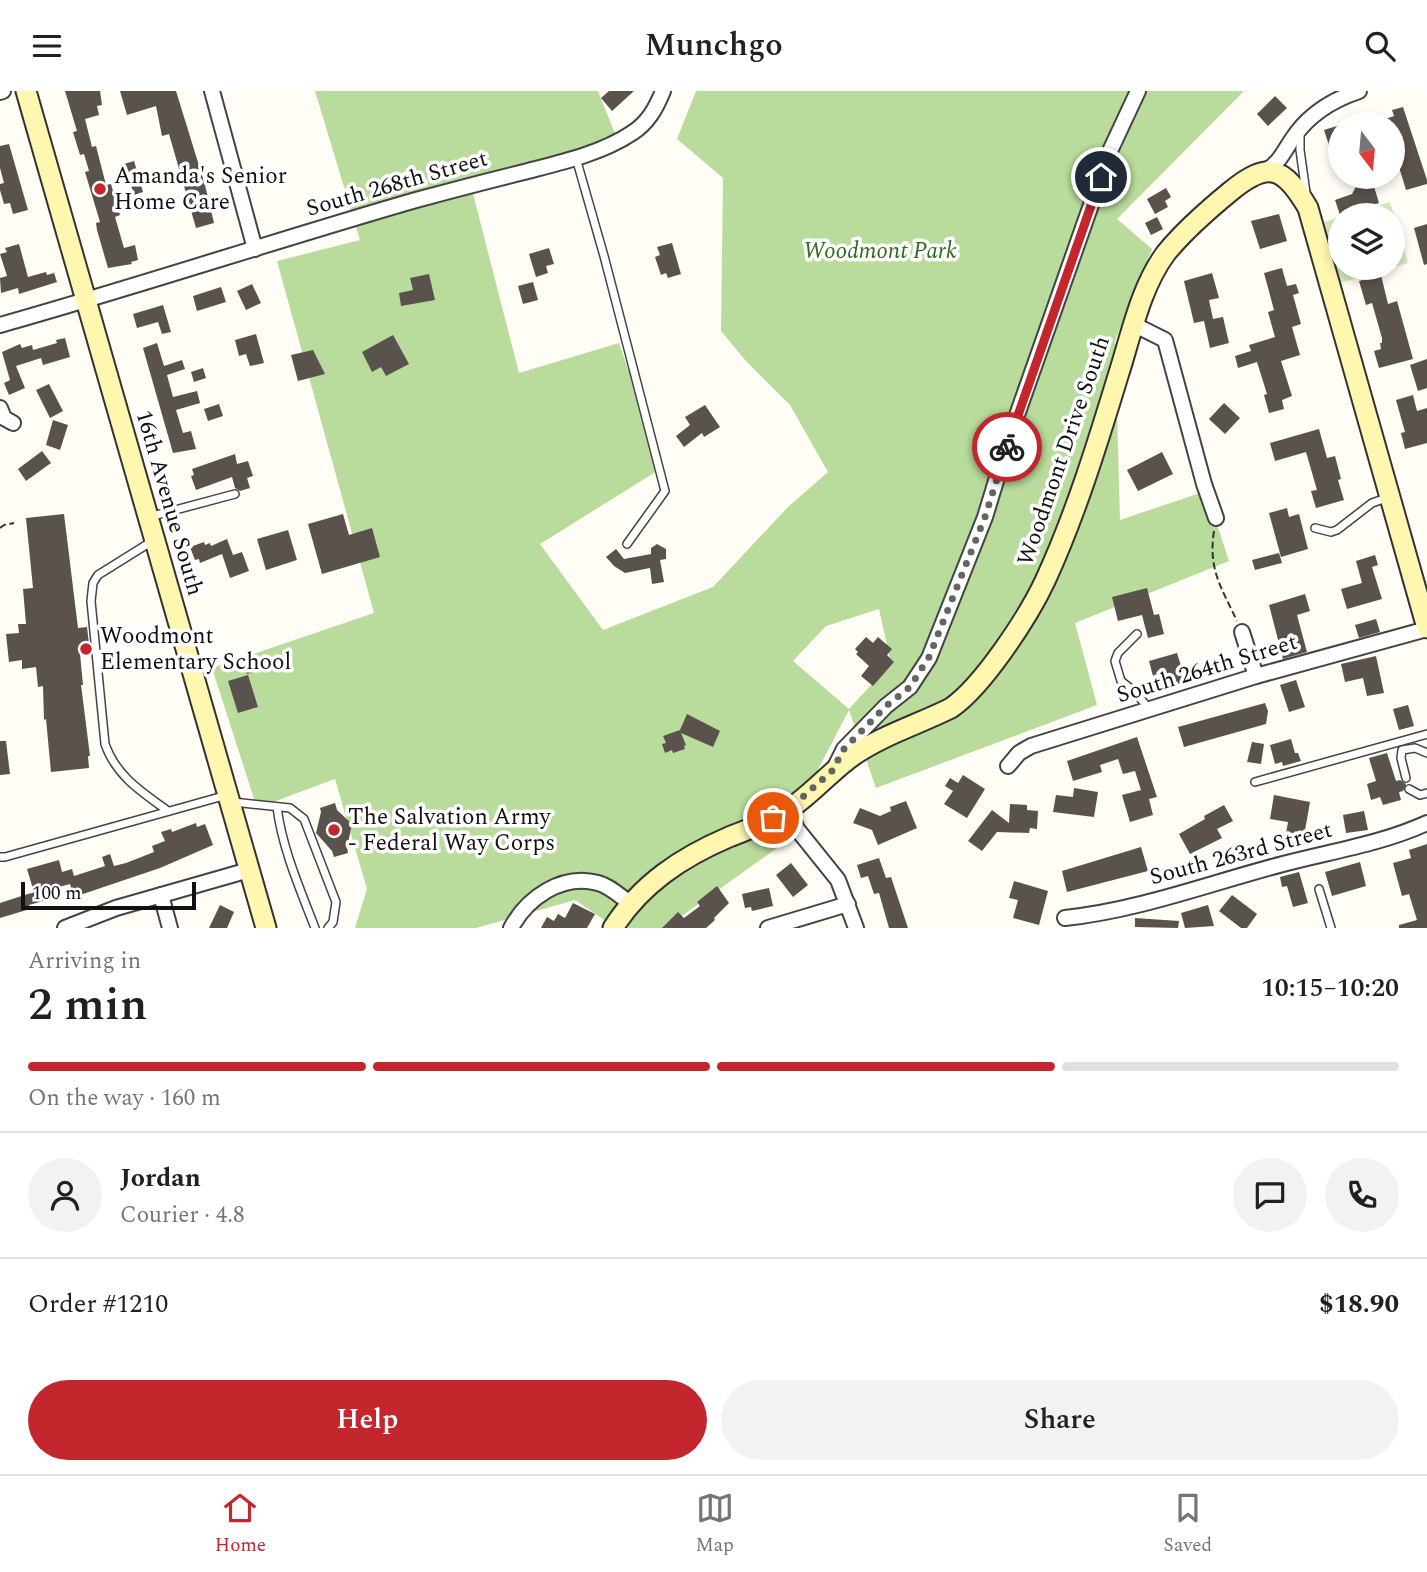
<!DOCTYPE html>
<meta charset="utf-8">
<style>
body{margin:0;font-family:Spectral,serif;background:#f2f2f2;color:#202124;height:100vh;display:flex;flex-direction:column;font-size:26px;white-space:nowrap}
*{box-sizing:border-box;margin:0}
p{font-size:23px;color:#757577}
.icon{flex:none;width:38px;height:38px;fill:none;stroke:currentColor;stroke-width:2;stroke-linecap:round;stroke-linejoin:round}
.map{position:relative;height:837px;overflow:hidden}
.panel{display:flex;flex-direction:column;background:#fff;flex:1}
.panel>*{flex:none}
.needle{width:46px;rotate:164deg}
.controls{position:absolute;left:1328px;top:21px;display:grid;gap:14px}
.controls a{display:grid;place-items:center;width:77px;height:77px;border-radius:50%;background:#fff;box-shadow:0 4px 10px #0003;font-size:35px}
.scale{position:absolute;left:21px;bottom:18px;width:175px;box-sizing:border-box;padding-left:7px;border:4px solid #111;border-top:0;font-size:19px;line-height:24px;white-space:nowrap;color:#111;-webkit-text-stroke:5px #fff;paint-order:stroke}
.pin{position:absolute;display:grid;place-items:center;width:60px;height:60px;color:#fff;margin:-30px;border:4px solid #fff;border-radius:50%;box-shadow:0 2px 7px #0007}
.courier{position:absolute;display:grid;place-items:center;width:70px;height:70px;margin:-35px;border:5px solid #c4262e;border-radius:50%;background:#fff;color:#222;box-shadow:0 2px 9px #0007}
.headline em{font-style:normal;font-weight:600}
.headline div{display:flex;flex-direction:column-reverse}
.headline{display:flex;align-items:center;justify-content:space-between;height:119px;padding:0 28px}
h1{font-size:46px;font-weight:600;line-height:52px}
.bar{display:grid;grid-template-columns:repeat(4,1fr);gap:10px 7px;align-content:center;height:84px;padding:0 28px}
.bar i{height:9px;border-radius:5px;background:#e0e0e0}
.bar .active{background:#c4262e}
.bar p{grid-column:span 4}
.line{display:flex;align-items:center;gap:18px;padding:0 28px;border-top:2px solid #e0e0e0}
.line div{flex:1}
.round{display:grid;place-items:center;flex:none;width:74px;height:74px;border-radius:37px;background:#f2f2f2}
.button{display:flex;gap:14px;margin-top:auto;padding:14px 28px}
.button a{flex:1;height:80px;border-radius:42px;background:#c4262e;color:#fff;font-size:28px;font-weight:600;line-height:80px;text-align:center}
.button a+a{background:#f2f2f2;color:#202124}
header{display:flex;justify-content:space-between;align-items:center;height:91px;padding:0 28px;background:#fff;font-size:32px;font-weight:600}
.dock{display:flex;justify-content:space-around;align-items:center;height:98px;border-top:2px solid #e0e0e0;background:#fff;font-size:19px;color:#757577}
.dock a{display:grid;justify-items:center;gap:4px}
.dock .active{color:#c4262e}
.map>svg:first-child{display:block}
.green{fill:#d5ebbd}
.forest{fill:#b9dc9c;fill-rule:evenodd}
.building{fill:#5a524d}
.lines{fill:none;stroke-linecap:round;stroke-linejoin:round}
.service-casing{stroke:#444;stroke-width:10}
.minor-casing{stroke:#444;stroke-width:18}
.secondary-casing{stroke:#333;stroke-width:23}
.path{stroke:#333;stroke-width:2;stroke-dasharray:7 3.5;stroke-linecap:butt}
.service{stroke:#fff;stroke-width:7}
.minor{stroke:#fff;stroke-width:14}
.secondary{stroke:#fff6b0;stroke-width:19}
.done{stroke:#646461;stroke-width:7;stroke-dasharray:0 12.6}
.route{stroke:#c4262e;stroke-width:9}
.poi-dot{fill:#c4262e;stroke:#fff;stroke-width:2.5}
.labels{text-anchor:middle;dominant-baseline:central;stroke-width:7;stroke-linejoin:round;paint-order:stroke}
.poi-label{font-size:23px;fill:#111;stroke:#fff;text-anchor:start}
.street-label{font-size:23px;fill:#111;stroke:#fff}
.park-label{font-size:23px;font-style:italic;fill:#2f6b1f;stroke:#fff}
</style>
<header><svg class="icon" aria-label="menu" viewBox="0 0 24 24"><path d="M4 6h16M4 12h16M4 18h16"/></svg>Munchgo<svg class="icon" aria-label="search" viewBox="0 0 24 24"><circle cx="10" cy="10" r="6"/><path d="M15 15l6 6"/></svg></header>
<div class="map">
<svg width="1427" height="837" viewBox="0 0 1427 837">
<rect width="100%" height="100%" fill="#fffdf5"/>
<g class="green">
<polygon points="1390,111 1408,172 1393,176 1393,124 1347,124"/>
<polygon points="1340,126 1340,177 1391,177 1340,192 1322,132"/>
</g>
<path class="forest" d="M315,0H598L618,50L471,95L519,282L619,252L662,377L540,453L603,539L713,496L788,416L828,381L790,314L746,270L721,240L723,87L677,48L696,0H1244L1117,128L1152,158L1115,250L1120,429L1206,400L1229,470L1075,532L1097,614L876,697L849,619L777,757L665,837H616L575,809L476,837H355L367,798L335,688L257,717L212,577L374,522L277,170L360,149ZM879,518L891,572L849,618L793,570L826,535Z"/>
<g class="building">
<polygon points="65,0 100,0 102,14 97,15 99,24 85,28 92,56 96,55 106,94 111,93 120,124 115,126 124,157 135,154 138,169 131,171 132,173 108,177 97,139 96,132 100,131 85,81 89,80 84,63 80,64 73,41 77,40"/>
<polygon points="120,0 176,0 205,94 214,132 196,137 169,43 162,45 156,15 127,24"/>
<polygon points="609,0 634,0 612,20 601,7"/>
<polygon points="1275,5 1287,17 1268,35 1257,23"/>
<polygon points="1403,16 1427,89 1427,93 1406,99 1399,76 1393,78 1393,33 1374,32 1394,25 1392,19"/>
<polygon points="1340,34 1340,82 1338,82 1324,39"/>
<polygon points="9,53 28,119 13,123 10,112 4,113 0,99 0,93 4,92 0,77 0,55"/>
<polygon points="134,70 143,101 134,104 124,73"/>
<polygon points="1361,86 1371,86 1379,112 1340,124 1335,109 1352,103"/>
<polygon points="1166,97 1171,106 1165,110 1168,116 1155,123 1147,108"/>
<polygon points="1279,123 1287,150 1260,158 1251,130"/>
<polygon points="1157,126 1163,138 1151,144 1145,132"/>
<polygon points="1427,133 1427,173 1424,174 1414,137"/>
<polygon points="672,152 681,183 668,187 666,182 661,184 655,166 660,164 657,156"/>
<polygon points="19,153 28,186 46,181 47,184 54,182 57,191 19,203 18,197 1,202 0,187 7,185 0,163 7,161 5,157"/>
<polygon points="549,157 554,173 546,175 548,182 536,186 529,163"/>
<polygon points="1282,177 1287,195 1296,193 1299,202 1293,204 1301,233 1292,236 1300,264 1281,270 1292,305 1282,309 1284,318 1269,322 1264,304 1267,303 1257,271 1238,277 1235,265 1251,260 1249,254 1275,246 1268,221 1274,219 1264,182"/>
<polygon points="1212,182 1219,207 1209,209 1213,228 1223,226 1229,252 1210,257 1204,230 1194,232 1184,190"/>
<polygon points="429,183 435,209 401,215 399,202 413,199 410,187"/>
<polygon points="1381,184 1388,213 1397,210 1413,268 1379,277 1374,260 1381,258 1380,252 1382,252 1382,247 1372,212 1366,214 1359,190"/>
<polygon points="533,191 538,209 523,213 518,195"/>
<polygon points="252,193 261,212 246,219 237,200"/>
<polygon points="221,196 226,211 197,220 193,205"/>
<polygon points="163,214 171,241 162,243 158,231 137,237 133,223"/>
<polygon points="256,243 264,272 250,275 246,263 239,265 235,249"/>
<polygon points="393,244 409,273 386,285 381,276 372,281 362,261"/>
<polygon points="65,247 70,266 43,274 41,267 16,275 25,297 9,304 4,292 10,289 2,261 20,253 22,257 32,254 33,259 57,252 56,249"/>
<polygon points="157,252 164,275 182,269 185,278 167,284 173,306 197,300 200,312 176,319 183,342 191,340 196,358 173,362 143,257"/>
<polygon points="313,259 325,283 298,290 291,264"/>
<polygon points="1427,268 1427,297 1418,300 1410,274"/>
<polygon points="203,277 206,287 194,291 191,281"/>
<polygon points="49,293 63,320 50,327 36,299"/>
<polygon points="1413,304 1417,320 1427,317 1427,352 1405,358 1401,342 1405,341 1396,309"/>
<polygon points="1224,312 1240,327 1225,343 1209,328"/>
<polygon points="219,313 223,325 208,330 204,318"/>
<polygon points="705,314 720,336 704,346 702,342 684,356 676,345 690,334 685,326"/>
<polygon points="53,329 68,334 60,359 46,354"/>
<polygon points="1319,338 1327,367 1335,365 1341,388 1338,389 1344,409 1316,417 1311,400 1317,399 1306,361 1275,370 1270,352"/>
<polygon points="42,360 51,372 26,390 18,378"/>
<polygon points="1162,361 1173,383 1138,400 1127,379"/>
<polygon points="235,363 237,373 248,370 253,385 247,387 250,397 240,400 235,397 232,386 196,399 191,385 194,384 192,378"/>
<polygon points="1287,417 1289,426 1299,423 1308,458 1281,466 1269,422"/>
<polygon points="64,423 78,537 87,536 90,562 80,563 83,594 81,594 90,665 88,665 89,677 51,681 46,628 44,629 43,595 38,596 36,576 22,578 22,569 9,571 6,543 19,542 18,533 26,533 23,498 33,497 26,427"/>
<polygon points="343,423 349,444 372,437 380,466 322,483 308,433"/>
<polygon points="288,439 297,469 266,479 257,448"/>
<polygon points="227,448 233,464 242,461 249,480 230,487 222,463 200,472 199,468 195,469 190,456 204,451 205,454 210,452 211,455"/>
<polygon points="657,453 666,458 666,468 660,469 664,491 652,493 650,477 625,482 614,475 606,466 616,458 624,468 651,463 651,457"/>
<polygon points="1279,462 1282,472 1255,479 1252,469"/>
<polygon points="1375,464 1378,474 1372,476 1382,508 1347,518 1341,498 1362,492 1356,470"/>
<polygon points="1147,497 1154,524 1159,523 1164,543 1148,547 1142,524 1118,530 1112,506"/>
<polygon points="1305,503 1310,520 1297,524 1307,561 1283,568 1269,514"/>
<polygon points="1376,528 1380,541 1359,547 1355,534"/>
<polygon points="866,546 873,552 878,546 892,558 887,564 894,571 873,595 861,585 869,575 856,563 858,561 855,558"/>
<polygon points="1177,562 1186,591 1157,600 1149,570"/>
<polygon points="258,565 262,579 247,583 243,570"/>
<polygon points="1376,565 1384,602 1367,605 1363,587 1345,591 1341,573"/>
<polygon points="248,584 258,616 238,622 228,590"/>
<polygon points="1296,589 1305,616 1289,621 1280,594"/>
<polygon points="1265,612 1268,620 1266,633 1184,656 1178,636"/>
<polygon points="1408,614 1414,635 1399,639 1393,618"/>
<polygon points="687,623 720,640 713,656 681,642 686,654 684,655 685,658 673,662 672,659 665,662 662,653 666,652 663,645 680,639"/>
<polygon points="1137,646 1157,706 1149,708 1153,724 1130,731 1122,704 1141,699 1135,680 1123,683 1118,668 1100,674 1102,681 1073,690 1067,670"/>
<polygon points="1291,648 1295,662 1298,662 1301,670 1283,675 1282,671 1275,673 1270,654"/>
<polygon points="0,650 6,650 10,683 0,684"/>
<polygon points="1252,651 1264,653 1261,673 1247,671"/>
<polygon points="1387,662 1396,690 1400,689 1406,693 1403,700 1399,701 1401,709 1383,714 1380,706 1371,709 1367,693 1376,690 1369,667"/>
<polygon points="963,684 985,698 967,727 944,713 953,700 945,695 950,687 958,692"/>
<polygon points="1074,697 1098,701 1094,726 1053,721 1056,704 1073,706"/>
<polygon points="1274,704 1310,711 1303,751 1285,748 1288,731 1270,728"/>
<polygon points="906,710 917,737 878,754 872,739 853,732 860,717 880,725 891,720 890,716"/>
<polygon points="335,712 337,719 352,733 347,757 348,762 334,766 332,760 316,742 321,721 320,717"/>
<polygon points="1010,713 1027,714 1027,719 1038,720 1037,738 1030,737 1029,742 997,741 982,760 968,750 992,719 1009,732"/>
<polygon points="1224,714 1233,730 1217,738 1222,747 1190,763 1179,743 1205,728 1204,725"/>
<polygon points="1364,720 1368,739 1346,742 1343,724"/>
<polygon points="196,732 197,736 205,733 213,754 160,777 80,804 79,802 73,804 70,793 48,799 50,808 29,814 30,818 0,827 0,812 34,801 27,778 59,769 62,781 72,778 74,785 105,775 102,766 110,763 114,775 126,772 154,761 152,755 165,750 161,741 171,738 172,741"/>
<polygon points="1427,753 1427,837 1399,837 1399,834 1417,829 1409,803 1402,805 1393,772 1411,767 1409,759"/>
<polygon points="1141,756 1148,780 1067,801 1062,780"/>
<polygon points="879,767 886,787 891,786 908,837 889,837 879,802 874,803 868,785 861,787 857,774"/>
<polygon points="1360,771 1366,795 1332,805 1325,781"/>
<polygon points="791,772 808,794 793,806 776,784"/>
<polygon points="1299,781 1308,812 1293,816 1287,795 1282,796 1280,786"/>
<polygon points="1014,790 1048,800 1039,834 1013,827 1018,809 1009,807"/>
<polygon points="717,795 729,812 714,827 715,829 706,837 662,837 678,821 684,827 700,815 697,811"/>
<polygon points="769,797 773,815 752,820 751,816 745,817 742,803"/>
<polygon points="1232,804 1257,823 1247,837 1241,837 1219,820"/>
<polygon points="573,812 595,823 587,837 541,837 547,826 554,830 558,823 565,827"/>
<polygon points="220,814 234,821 227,837 209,837"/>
<polygon points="1208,814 1214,835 1185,837 1181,822"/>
<polygon points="1135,827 1179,830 1178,837 1135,836"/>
</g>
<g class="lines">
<g class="service-casing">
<g id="service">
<polyline points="1300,41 1300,59 1306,102"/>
<polyline points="576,67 604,165 665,400 627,453"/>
<polyline points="149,426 235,403"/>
<polyline points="1315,437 1331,441 1337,439 1372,412 1389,406"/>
<path d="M154,449L98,484L93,492L91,510L105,653C116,685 142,701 168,720"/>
<polyline points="1137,543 1118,562 1115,570 1121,590 1136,602 1149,618"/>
<polyline points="1406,687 1401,667 1402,659 1415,657 1427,662"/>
<polyline points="1255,691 1427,643"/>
<polyline points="1409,698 1420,704 1427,702"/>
<polyline points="233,711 290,717 304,728 336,811 333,831 328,837"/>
<path d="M277,716C282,757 300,798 315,837"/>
<polyline points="0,766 5,766 227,704"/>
<polyline points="1319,798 1331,837"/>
</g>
</g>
<g class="minor-casing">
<g id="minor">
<polyline points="212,0 255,158"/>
<polyline points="0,1 3,0"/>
<path d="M1265,80C1279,73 1284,60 1293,47C1309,23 1332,9 1359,0"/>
<polyline points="1133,233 1165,249 1204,393 1216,427"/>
<path d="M0,234C139,195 277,149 416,109C453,99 491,89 528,80C563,71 602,62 632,42C648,32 656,17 663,0"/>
<polyline points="0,317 4,327 13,332"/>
<polyline points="1242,541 1256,585"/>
<polyline points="1008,675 1019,662 1031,655 1256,585 1427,538"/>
<polyline points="835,676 844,658 886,615 910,596 929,567 985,426 1010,344 1110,60 1138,0"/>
<polyline points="789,718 797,738 838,789 856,837"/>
<polyline points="161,804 170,837"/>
<path d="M1065,827C1140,819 1210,792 1283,773C1332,760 1381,753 1427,732"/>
<polyline points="65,837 116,817 249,779"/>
<path d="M511,837C527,807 562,782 598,792C610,795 621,806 631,813"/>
<polyline points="768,837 848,813"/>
</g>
</g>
<g class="secondary-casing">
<g id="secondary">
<polyline points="26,0 266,837"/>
<path d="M613,837C641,793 682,766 729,746C749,738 770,731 788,719C812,703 831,680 854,664C883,644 919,633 951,617C983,595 1028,526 1045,490C1075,425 1097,354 1118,285C1131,245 1140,197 1166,162C1184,140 1209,118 1231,100C1269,69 1284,76 1308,117L1427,537"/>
</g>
</g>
<g class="path">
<polyline points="0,437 4,434 14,432"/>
<path d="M1214,440C1208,478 1221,496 1237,530"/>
</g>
<use href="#service" class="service"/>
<use href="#minor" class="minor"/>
<use href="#secondary" class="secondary"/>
</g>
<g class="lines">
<polyline class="done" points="773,727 789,718 832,680 844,658 886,615 910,596 929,566 985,426 1007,356"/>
<polyline class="route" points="1007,356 1101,86"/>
</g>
<g class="poi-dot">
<circle cx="100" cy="98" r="7"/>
<circle cx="86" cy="558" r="7"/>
<circle cx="334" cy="739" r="7"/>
</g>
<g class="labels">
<g class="poi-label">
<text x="114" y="85">Amanda's Senior<tspan x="114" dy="26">Home Care</tspan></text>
<text x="100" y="545">Woodmont<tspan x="100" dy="26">Elementary School</tspan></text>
<text x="348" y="726">The Salvation Army<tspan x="348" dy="26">- Federal Way Corps</tspan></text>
</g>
<g class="street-label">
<text transform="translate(397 93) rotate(-16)">South 268th Street</text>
<text transform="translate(1064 360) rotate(-71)">Woodmont Drive South</text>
<text transform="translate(169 412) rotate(74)">16th Avenue South</text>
<text transform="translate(1207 578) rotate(-17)">South 264th Street</text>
<text transform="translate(1241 763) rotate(-15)">South 263rd Street</text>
</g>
<g class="park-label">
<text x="880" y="160">Woodmont Park</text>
</g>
</g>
</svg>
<div class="controls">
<a><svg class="needle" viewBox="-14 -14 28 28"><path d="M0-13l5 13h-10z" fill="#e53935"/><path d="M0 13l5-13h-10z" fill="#757577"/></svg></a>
<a><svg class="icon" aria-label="layers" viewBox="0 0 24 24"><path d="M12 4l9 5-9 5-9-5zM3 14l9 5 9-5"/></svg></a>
</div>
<div class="scale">100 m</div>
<div class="pin" style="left:773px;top:727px;background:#ea580c"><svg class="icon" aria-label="bag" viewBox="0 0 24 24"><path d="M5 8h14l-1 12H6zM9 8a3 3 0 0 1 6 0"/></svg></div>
<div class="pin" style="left:1101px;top:86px;background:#1f2937"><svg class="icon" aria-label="home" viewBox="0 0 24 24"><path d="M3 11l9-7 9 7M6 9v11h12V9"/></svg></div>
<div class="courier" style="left:1007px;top:356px"><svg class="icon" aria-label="bike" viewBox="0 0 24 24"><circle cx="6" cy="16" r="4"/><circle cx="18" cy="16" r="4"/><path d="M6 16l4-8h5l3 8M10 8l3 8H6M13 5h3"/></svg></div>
</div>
<section class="panel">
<div class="headline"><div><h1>2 min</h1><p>Arriving in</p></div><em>10:15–10:20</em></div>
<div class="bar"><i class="active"></i><i class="active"></i><i class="active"></i><i></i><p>On the way · 160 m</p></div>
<div class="line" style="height:126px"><a class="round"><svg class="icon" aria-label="person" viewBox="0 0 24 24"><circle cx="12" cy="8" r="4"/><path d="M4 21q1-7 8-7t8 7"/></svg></a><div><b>Jordan</b><p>Courier · 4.8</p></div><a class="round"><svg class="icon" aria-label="chat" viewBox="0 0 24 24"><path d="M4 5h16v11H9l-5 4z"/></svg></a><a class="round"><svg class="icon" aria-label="phone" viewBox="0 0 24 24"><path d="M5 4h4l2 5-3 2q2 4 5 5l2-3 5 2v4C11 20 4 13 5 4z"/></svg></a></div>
<div class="line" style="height:91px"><div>Order #1210</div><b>$18.90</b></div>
<div class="button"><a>Help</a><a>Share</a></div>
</section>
<nav class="dock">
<a class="active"><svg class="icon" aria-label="home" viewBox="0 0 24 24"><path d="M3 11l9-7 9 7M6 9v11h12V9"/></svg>Home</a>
<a><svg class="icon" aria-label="map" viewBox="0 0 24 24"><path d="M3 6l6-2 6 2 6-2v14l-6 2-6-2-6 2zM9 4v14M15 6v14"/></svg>Map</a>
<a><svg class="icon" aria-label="saved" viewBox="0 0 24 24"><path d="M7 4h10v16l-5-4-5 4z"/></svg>Saved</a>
</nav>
